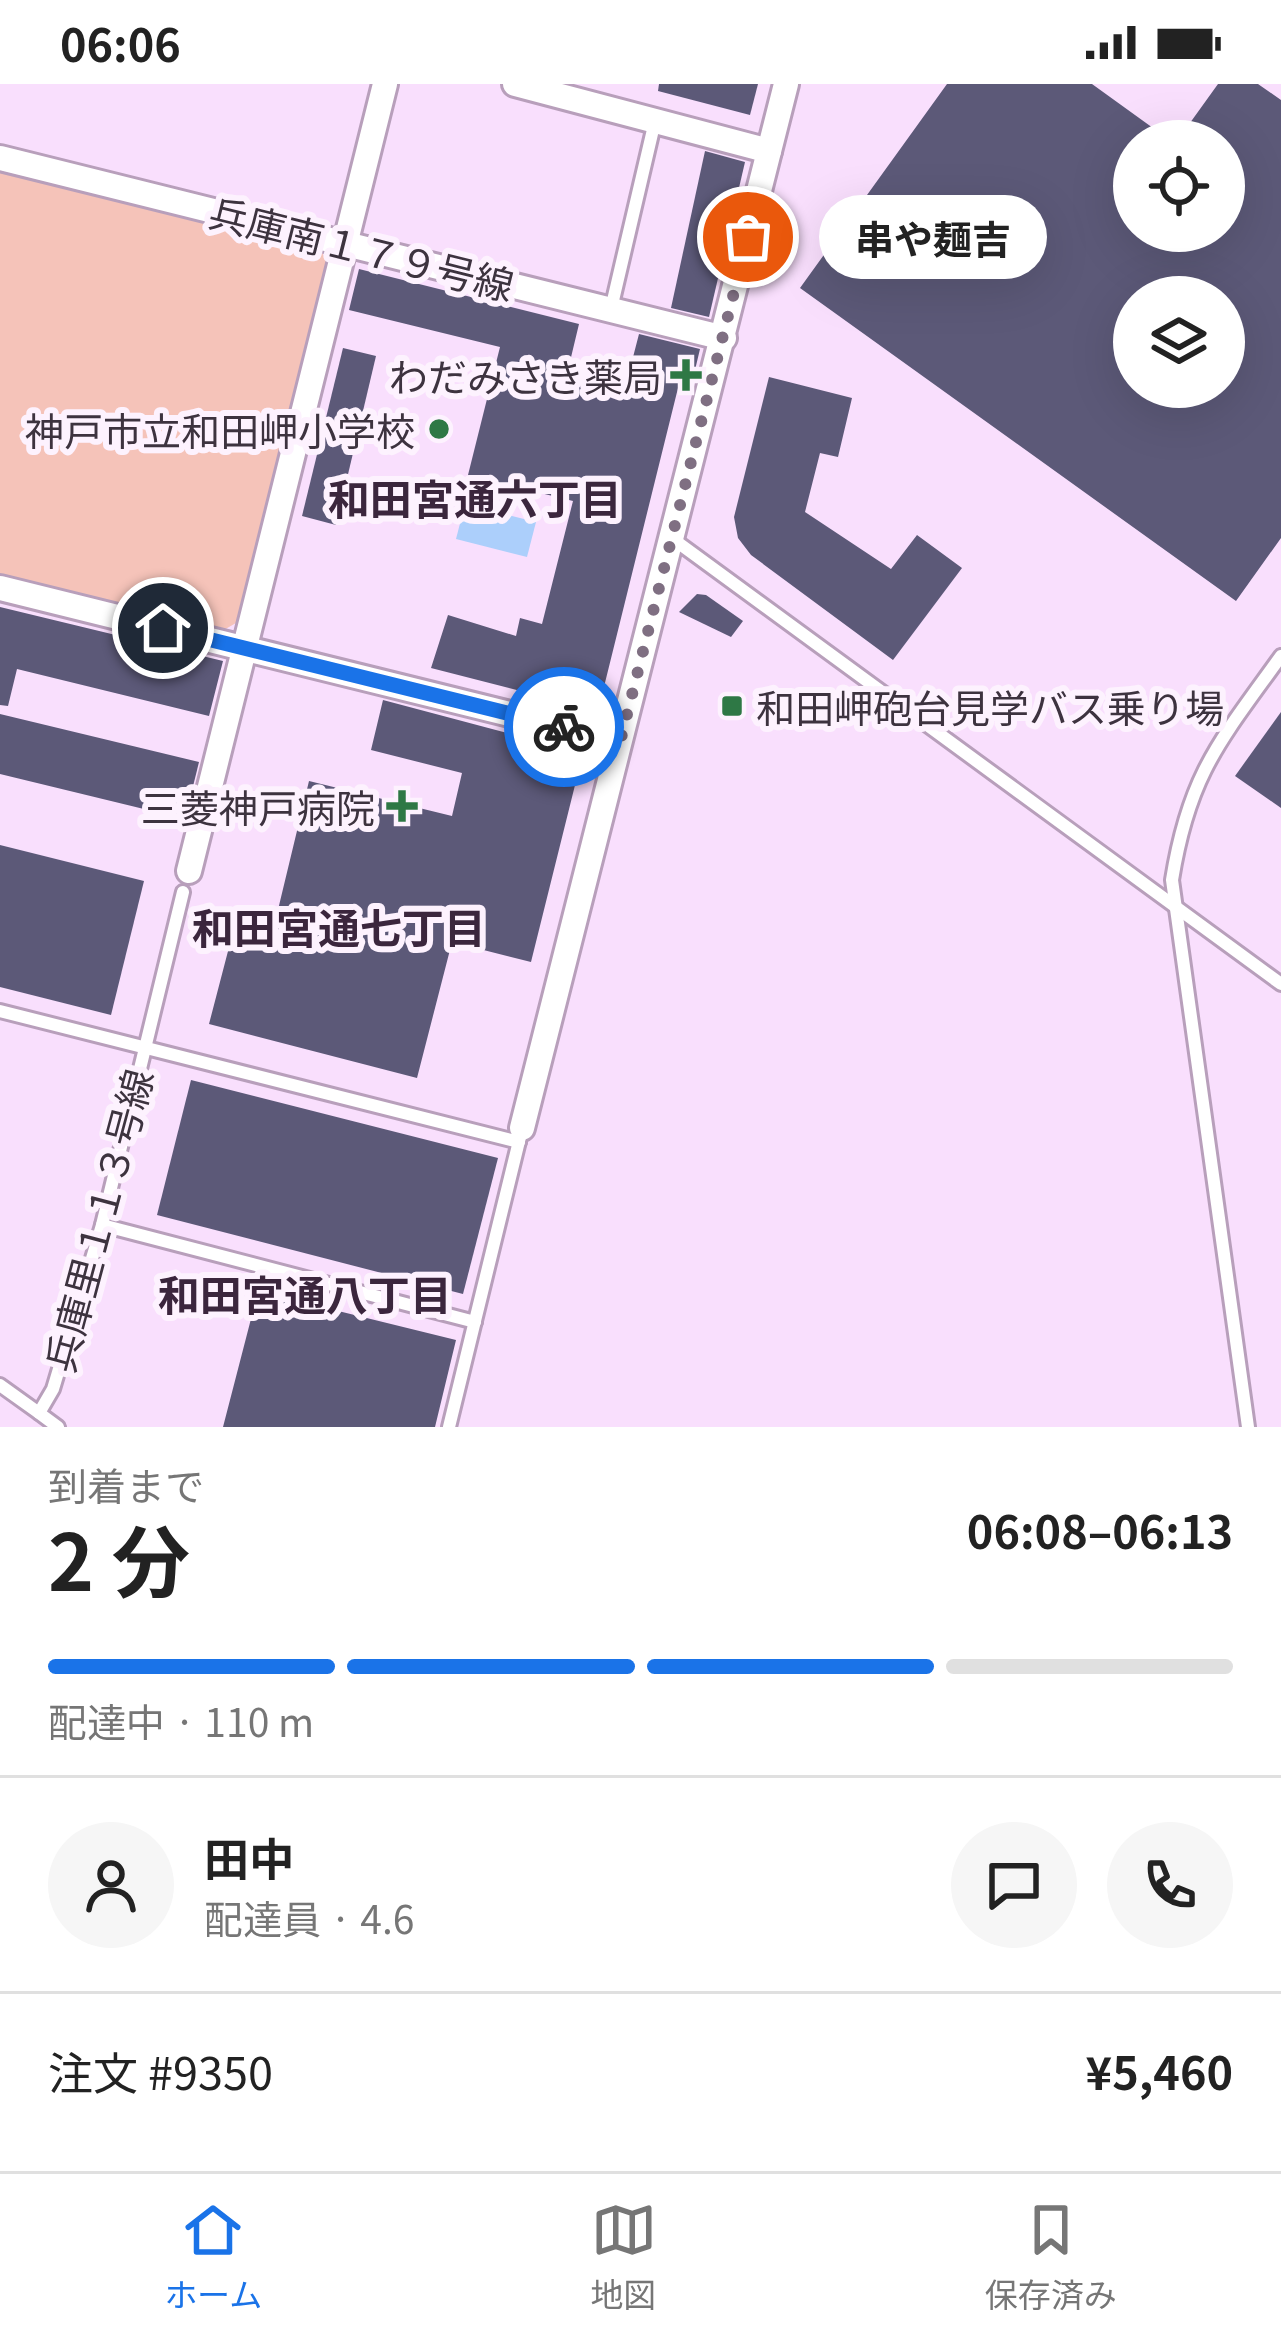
<!DOCTYPE html>
<html lang="ja">
<meta charset="utf-8">
<style>
body{margin:0;font-family:Georgia,"Noto Sans JP",serif;background:#f6f6f6;color:#222;height:100vh;display:flex;flex-direction:column;font-size:45px;white-space:nowrap}
*{box-sizing:border-box;margin:0}
p{font-size:39px;color:#767676}
.icon{flex:none;width:66px;height:66px;fill:none;stroke:currentColor;stroke-width:2;stroke-linecap:round;stroke-linejoin:round}
.map{position:relative;height:1343px;overflow:hidden}
.side{display:flex;flex-direction:column;background:#fff;flex:1}
.side>*{flex:none}
.fabs{position:absolute;left:1113px;top:36px;display:grid;gap:24px}
.fabs a{display:grid;place-items:center;width:132px;height:132px;border-radius:50%;background:#fff;box-shadow:0 12px 48px #0002;font-size:60px}
.pin{position:absolute;display:grid;place-items:center;width:102px;height:102px;color:#fff;margin:-51px;border:6px solid #fff;border-radius:50%;box-shadow:0 3px 12px #0007}
.courier{position:absolute;display:grid;place-items:center;width:120px;height:120px;margin:-60px;border:9px solid #1a73e8;border-radius:50%;background:#fff;color:#222;box-shadow:0 3px 15px #0007}
.bubble{position:absolute;height:84px;border-radius:42px;background:#fff;box-shadow:0 12px 48px #0002;font-size:39px;font-weight:700;line-height:84px;text-align:center}
.head em{font-style:normal;font-weight:700}
.head div{display:flex;flex-direction:column-reverse}
.head{display:flex;align-items:center;justify-content:space-between;height:204px;padding:0 48px}
h1{font-size:78px;font-weight:700;line-height:90px}
.bar{display:grid;grid-template-columns:repeat(4,1fr);gap:18px 12px;align-content:center;height:144px;padding:0 48px}
.bar i{height:15px;border-radius:9px;background:#e0e0e0}
.bar .selected{background:#1a73e8}
.bar p{grid-column:span 4}
.line{display:flex;align-items:center;gap:30px;padding:0 48px;border-top:3px solid #e0e0e0}
.line div{flex:1}
.round{display:grid;place-items:center;flex:none;width:126px;height:126px;border-radius:63px;background:#f6f6f6}
.status{display:flex;justify-content:space-between;align-items:center;height:84px;padding:0 60px;background:#fff;direction:ltr}
.status svg{height:33px;fill:currentColor}
.dock{display:flex;justify-content:space-around;align-items:center;height:168px;border-top:3px solid #e0e0e0;background:#fff;font-size:33px;color:#767676}
.dock a{display:grid;justify-items:center;gap:6px}
.dock .selected{color:#1a73e8}
.map>svg:first-child{display:block}
.green{fill:#f5c3b9}
.water{fill:#accffb}
.building{fill:#5c5978;fill-rule:evenodd}
.lines{fill:none;stroke-linecap:round;stroke-linejoin:round}
.lane-casing{stroke:#b89fbb;stroke-width:18}
.street-casing{stroke:#b89fbb;stroke-width:30}
.lane{stroke:#fff;stroke-width:12}
.street{stroke:#fff;stroke-width:24}
.done{stroke:#7f6f82;stroke-width:12;stroke-dasharray:0 21.6}
.route{stroke:#1a73e8;stroke-width:15}
.poi-dot{fill:#2e7845;stroke:#fdf2fe;stroke-width:4.5}
.labels{text-anchor:middle;dominant-baseline:central;stroke-width:12;stroke-linejoin:round;paint-order:stroke}
.street-label{font-size:39px;fill:#3d333f;stroke:#fdf2fe}
.poi-label{font-size:39px;fill:#3d333f;stroke:#fdf2fe;text-anchor:end}
.neighbourhood-label{font-size:42px;font-weight:bold;fill:#3b263d;stroke:#fdf2fe}
</style>
<div class="status"><b>06:06</b><svg viewBox="0 0 49 12"><path d="M0 12V9h3v3zM5 12V6h3v6zM10 12V3h3v9zM15 12V0h3v12zM26 1h20v11H26zM47 4h2v5h-2z"/></svg></div>
<div class="map">
<svg width="1281" height="1343" viewBox="0 0 1281 1343">
<rect width="100%" height="100%" fill="#f9dffd"/>
<polygon class="green" points="0,85 319,163 329,181 243,535 222,547 0,491"/>
<polygon class="water" points="465,420 536,438 527,473 456,455"/>
<g class="building">
<polygon points="659,0 758,0 750,31 658,7"/>
<path d="M947,0H1092L1171,57H1134V147H1224V57H1177L1218,0H1258L1281,16V454L1236,517L800,204ZM1134,213H1224V303H1134Z"/>
<polygon points="705,67 745,78 709,233 671,224"/>
<polygon points="359,185 579,240 567,290 625,304 639,250 700,265 690,307 678,304 598,627 431,584 448,531 516,552 520,534 542,540 573,417 468,391 500,263 349,226"/>
<polygon points="343,264 376,272 336,441 302,432"/>
<polygon points="769,293 852,314 838,373 820,369 805,428 891,485 917,451 962,484 893,576 751,471 738,454 734,433"/>
<polygon points="697,510 706,511 743,537 731,553 679,528"/>
<polygon points="0,523 223,577 209,632 17,585 8,622 0,621"/>
<polygon points="383,616 583,669 531,878 452,858 417,994 209,940 239,825 276,834 309,697 452,732 462,689 371,666"/>
<polygon points="1281,628 1281,724 1235,692"/>
<polygon points="0,630 199,678 185,735 0,690"/>
<polygon points="0,761 144,797 111,931 0,903"/>
<polygon points="191,996 498,1074 463,1210 157,1131"/>
<polygon points="260,1200 324,1217 322,1223 456,1256 435,1343 223,1343"/>
</g>
<g class="lines">
<g class="lane-casing">
<g id="lane">
<polyline points="611,225 655,37"/>
<polyline points="673,455 1281,900"/>
<polyline points="0,927 519,1058"/>
<polyline points="102,1141 475,1238"/>
<polyline points="0,1301 39,1329 53,1305 102,1141 183,808"/>
<polyline points="39,1329 58,1343"/>
<polyline points="449,1343 520,1053"/>
<path d="M1248,1343L1172,796C1189,690 1220,657 1281,572"/>
</g>
</g>
<g class="street-casing">
<g id="street">
<polyline points="515,0 769,67"/>
<polyline points="0,74 724,254"/>
<polyline points="0,504 619,657"/>
<polyline points="189,787 385,0"/>
<polyline points="522,1044 786,0"/>
</g>
</g>
<use href="#lane" class="lane"/>
<use href="#street" class="street"/>
</g>
<g class="lines">
<polyline class="done" points="564,643 620,658 748,153"/>
<polyline class="route" points="163,544 564,643"/>
</g>
<g class="poi-dot">
<path d="M680 273h12v12h12v12h-12v12h-12v-12h-12v-12h12z"/>
<circle cx="439" cy="345" r="12"/>
<rect x="720" y="610" width="24" height="24" rx="6"/>
<path d="M396 704h12v12h12v12h-12v12h-12v-12h-12v-12h12z"/>
</g>
<g class="labels">
<g class="street-label">
<text transform="translate(362 163) rotate(14)">兵庫南１７９号線</text>
<text transform="translate(97 1136) rotate(-75)">兵庫里１１３号線</text>
</g>
<g class="poi-label">
<text x="662" y="291">わだみさき薬局</text>
<text x="415" y="345">神戸市立和田岬小学校</text>
<text x="756" y="622" text-anchor="start">和田岬砲台見学バス乗り場</text>
<text x="375" y="722">三菱神戸病院</text>
</g>
<g class="neighbourhood-label">
<text x="475" y="412">和田宮通六丁目</text>
<text x="339" y="841">和田宮通七丁目</text>
<text x="305" y="1208">和田宮通八丁目</text>
</g>
</g>
</svg>
<div class="fabs">
<a><svg class="icon" aria-label="locate" viewBox="0 0 24 24"><circle cx="12" cy="12" r="6"/><path d="M12 2v4M12 18v4M2 12h4M18 12h4"/></svg></a>
<a><svg class="icon" aria-label="layers" viewBox="0 0 24 24"><path d="M12 4l9 5-9 5-9-5zM3 14l9 5 9-5"/></svg></a>
</div>
<div class="pin" style="left:748px;top:153px;background:#ea580c"><svg class="icon" aria-label="bag" viewBox="0 0 24 24"><path d="M5 8h14l-1 12H6zM9 8a3 3 0 0 1 6 0"/></svg></div>
<div class="pin" style="left:163px;top:544px;background:#1f2937"><svg class="icon" aria-label="home" viewBox="0 0 24 24"><path d="M3 11l9-7 9 7M6 9v11h12V9"/></svg></div>
<div class="courier" style="left:564px;top:643px"><svg class="icon" aria-label="bike" viewBox="0 0 24 24"><circle cx="6" cy="16" r="4"/><circle cx="18" cy="16" r="4"/><path d="M6 16l4-8h5l3 8M10 8l3 8H6M13 5h3"/></svg></div>
<div class="bubble" style="left:819px;top:111px;width:228px">串や麺吉</div>
</div>
<section class="side">
<div class="head"><div><h1>2 分</h1><p>到着まで</p></div><em>06:08–06:13</em></div>
<div class="bar"><i class="selected"></i><i class="selected"></i><i class="selected"></i><i></i><p>配達中 · 110 m</p></div>
<div class="line" style="height:216px"><a class="round"><svg class="icon" aria-label="person" viewBox="0 0 24 24"><circle cx="12" cy="8" r="4"/><path d="M4 21q1-7 8-7t8 7"/></svg></a><div><b>田中</b><p>配達員 · 4.6</p></div><a class="round"><svg class="icon" aria-label="chat" viewBox="0 0 24 24"><path d="M4 5h16v11H9l-5 4z"/></svg></a><a class="round"><svg class="icon" aria-label="phone" viewBox="0 0 24 24"><path d="M5 4h4l2 5-3 2q2 4 5 5l2-3 5 2v4C11 20 4 13 5 4z"/></svg></a></div>
<div class="line" style="height:156px"><div>注文 #9350</div><b>¥5,460</b></div>
</section>
<nav class="dock">
<a class="selected"><svg class="icon" aria-label="home" viewBox="0 0 24 24"><path d="M3 11l9-7 9 7M6 9v11h12V9"/></svg>ホーム</a>
<a><svg class="icon" aria-label="map" viewBox="0 0 24 24"><path d="M3 6l6-2 6 2 6-2v14l-6 2-6-2-6 2zM9 4v14M15 6v14"/></svg>地図</a>
<a><svg class="icon" aria-label="saved" viewBox="0 0 24 24"><path d="M7 4h10v16l-5-4-5 4z"/></svg>保存済み</a>
</nav>
